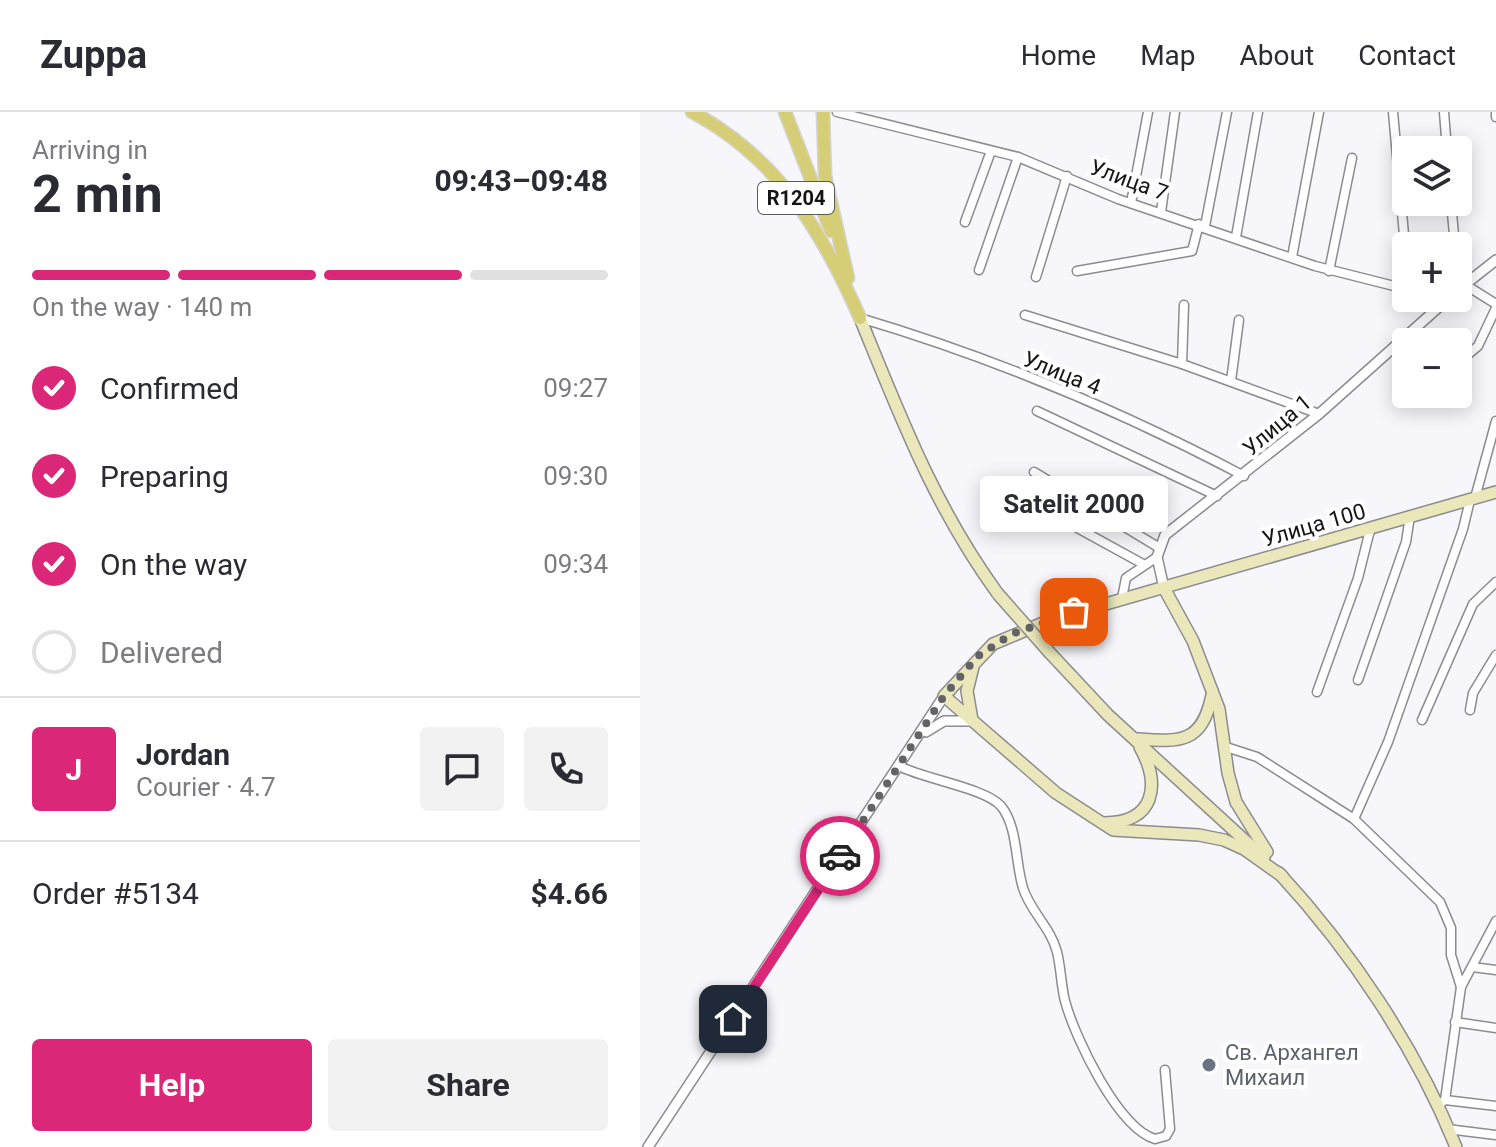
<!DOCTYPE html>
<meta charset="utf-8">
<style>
body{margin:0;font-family:Roboto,sans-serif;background:#f2f2f3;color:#2b2b33;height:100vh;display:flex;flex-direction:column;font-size:30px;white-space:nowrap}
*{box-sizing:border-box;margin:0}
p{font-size:26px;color:#7c7c81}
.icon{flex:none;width:44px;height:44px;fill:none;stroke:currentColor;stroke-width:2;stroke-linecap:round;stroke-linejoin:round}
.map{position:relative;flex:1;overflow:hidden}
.side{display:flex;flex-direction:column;background:#fff;width:640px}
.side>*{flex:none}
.buttons{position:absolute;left:752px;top:24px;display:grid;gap:16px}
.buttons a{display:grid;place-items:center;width:80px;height:80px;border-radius:8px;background:#fff;box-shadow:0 4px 20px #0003;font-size:40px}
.pin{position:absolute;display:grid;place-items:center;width:68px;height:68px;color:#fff;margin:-34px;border-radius:16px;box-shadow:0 4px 12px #0006}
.courier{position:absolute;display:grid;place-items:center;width:80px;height:80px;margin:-40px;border:6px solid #db2777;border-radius:50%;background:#fff;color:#222;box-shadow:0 2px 10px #0007}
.bubble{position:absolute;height:56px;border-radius:8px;background:#fff;box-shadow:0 4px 20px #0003;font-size:26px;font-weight:700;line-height:56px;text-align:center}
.summary em{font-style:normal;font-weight:700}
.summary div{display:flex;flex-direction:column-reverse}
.summary{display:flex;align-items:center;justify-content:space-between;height:136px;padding:0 32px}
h1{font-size:52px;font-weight:700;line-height:60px}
.bar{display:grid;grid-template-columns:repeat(4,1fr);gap:12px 8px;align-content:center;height:96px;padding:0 32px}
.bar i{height:10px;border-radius:6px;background:#e1e1e2}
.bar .current{background:#db2777}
.bar p{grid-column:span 4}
.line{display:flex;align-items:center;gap:20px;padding:0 32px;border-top:2px solid #e1e1e2}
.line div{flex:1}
.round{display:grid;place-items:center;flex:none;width:84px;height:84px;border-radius:8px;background:#f2f2f3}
ol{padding:0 32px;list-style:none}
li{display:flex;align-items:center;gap:24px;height:88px}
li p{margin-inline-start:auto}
li .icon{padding:8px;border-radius:50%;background:#db2777;color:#fff;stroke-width:4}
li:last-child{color:#7c7c81}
li i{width:44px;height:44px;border:4px solid #e1e1e2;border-radius:50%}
.button{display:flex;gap:16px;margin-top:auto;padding:16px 32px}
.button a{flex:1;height:92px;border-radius:8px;background:#db2777;color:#fff;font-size:32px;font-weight:700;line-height:92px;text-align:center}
.button a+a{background:#f2f2f3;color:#2b2b33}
header{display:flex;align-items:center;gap:48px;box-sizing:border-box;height:112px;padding:0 40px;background:#fff;border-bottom:2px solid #e1e1e2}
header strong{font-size:38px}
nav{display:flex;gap:44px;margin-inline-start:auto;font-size:28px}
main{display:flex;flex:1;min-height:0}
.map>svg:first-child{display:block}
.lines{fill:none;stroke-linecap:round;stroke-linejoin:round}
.minor-casing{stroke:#8c8b8f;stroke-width:11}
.tertiary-casing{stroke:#8c8b8f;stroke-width:12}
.secondary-casing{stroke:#8c8b8f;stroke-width:14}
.primary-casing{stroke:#d5d5d5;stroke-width:15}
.minor{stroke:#fff;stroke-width:8}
.tertiary{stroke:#fff;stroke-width:9}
.secondary{stroke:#eae7bb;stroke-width:11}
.primary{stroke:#d6ce76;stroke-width:12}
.secondary-bridge-casing{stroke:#8c8b8f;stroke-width:14;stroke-linecap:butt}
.secondary-bridge{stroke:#eae7bb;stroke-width:11}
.done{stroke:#636366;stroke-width:8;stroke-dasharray:0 14.4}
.route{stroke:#db2777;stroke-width:10}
.worship-dot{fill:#6b7280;stroke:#fff;stroke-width:3}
.labels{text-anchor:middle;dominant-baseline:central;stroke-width:8;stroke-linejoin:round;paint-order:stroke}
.shield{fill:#fff;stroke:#5a5a5b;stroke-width:2}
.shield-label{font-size:20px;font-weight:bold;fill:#141415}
.street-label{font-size:22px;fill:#141415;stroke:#fff}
.worship-label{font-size:22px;fill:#5b616d;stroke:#fff;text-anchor:start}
</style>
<header>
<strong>Zuppa</strong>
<nav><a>Home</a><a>Map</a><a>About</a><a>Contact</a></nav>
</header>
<main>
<section class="side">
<div class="summary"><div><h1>2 min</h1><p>Arriving in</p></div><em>09:43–09:48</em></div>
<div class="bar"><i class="current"></i><i class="current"></i><i class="current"></i><i></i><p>On the way · 140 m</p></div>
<ol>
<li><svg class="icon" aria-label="check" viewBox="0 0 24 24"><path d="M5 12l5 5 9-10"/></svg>Confirmed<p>09:27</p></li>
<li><svg class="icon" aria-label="check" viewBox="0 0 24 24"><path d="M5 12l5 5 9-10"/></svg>Preparing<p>09:30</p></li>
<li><svg class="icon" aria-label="check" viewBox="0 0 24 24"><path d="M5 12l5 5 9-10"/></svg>On the way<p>09:34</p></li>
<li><i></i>Delivered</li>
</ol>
<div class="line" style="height:144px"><b class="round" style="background:#db2777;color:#fff">J</b><div><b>Jordan</b><p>Courier · 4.7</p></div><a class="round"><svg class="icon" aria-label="chat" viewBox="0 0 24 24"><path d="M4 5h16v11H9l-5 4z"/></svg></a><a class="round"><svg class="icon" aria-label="phone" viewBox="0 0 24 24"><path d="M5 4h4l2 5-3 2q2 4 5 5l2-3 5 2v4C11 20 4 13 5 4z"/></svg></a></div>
<div class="line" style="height:104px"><div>Order #5134</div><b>$4.66</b></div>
<div class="button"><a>Help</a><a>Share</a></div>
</section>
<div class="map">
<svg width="856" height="1035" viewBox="0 0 856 1035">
<rect width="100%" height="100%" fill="#f7f7fb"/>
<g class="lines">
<g class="minor-casing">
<g id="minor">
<polyline points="197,0 378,45 478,87 675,154 766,177"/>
<polyline points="753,0 766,145"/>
<polyline points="804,0 807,38"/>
<polyline points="856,0 856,5"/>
<polyline points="811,90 815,134"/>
<polyline points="491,91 508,0"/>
<polyline points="521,100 535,0"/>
<polyline points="325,110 351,39"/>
<polyline points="565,114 587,0"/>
<polyline points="596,125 618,0"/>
<polyline points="652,145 679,0"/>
<polyline points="339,158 378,45"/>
<polyline points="437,159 552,139 559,112"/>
<polyline points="689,159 712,46"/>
<polyline points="818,164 824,172 856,192"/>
<polyline points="396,165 427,64"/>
<polyline points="385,203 542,252 679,302"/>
<path d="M220,206C351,245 483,300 604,364"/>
<polyline points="818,251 838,234 856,196"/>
<polyline points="542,252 544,193"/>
<polyline points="591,269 599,208"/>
<polyline points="397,299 577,384"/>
<polyline points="394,360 518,435"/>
<polyline points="381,385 503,452"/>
<polyline points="835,386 856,309"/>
<polyline points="482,486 486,466 517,445"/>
<polyline points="718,568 766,430 770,404"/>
<polyline points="677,580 718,466 730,418"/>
<polyline points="830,598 833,581 856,543"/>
<polyline points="782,608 833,492 856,470"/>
<polyline points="583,634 617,645 714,707 800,790 811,816 811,843 821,875"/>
<path d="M259,654C284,667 345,676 361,694C378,715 375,750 383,776C390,799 411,816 417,840C421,856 421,873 425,889C435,926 478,1016 515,1027L526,1024L530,1017L525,958"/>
<polyline points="714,707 748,630 823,417 830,388"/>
<polyline points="832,855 856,858"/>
<polyline points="815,910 856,916"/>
<polyline points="805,988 821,875 856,809"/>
<polyline points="801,991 805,988 856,994"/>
<polyline points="807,1017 856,1023"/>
</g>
</g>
<g class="tertiary-casing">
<g id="tertiary">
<polyline points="818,178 856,148"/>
<polyline points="524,476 517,445 525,423 679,302 809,186"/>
<polyline points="286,620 304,609 332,609"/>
<polyline points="8,1035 304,584"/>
</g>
</g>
<g class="secondary-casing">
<g id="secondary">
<path d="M220,206C261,306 294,394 358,482"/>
<polyline points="524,476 553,529 579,597 588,661 596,690 627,740"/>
<polyline points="410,541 468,603 624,746"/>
<polyline points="332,608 327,579 333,555"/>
<path d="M497,627C540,630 562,632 572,583"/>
<path d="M464,711C515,711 521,673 500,635"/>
<path d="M639,761C711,839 776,936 816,1035"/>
<polyline points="642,764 604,737 584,728 559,723 473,718 416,681 304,584 353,532 410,508 856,380"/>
</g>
</g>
<g class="primary-casing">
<g id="primary">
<path d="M52,0C138,46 182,119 220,206"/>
<polyline points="145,0 191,119"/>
<polyline points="183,0 185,64 208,166"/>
</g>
</g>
<use href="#minor" class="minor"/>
<use href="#tertiary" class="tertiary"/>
<use href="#secondary" class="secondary"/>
<use href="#primary" class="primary"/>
<g class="secondary-bridge-casing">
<polyline id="secondary-bridge" points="358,482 410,541"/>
</g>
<use href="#secondary-bridge" class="secondary-bridge"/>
</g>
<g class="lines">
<polyline class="done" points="200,744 304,584 338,544 372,522 434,500"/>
<polyline class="route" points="93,907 200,744"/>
</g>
<circle class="worship-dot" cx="569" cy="953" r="8"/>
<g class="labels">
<rect class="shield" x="118" y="70" width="76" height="32" rx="6"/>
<g class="shield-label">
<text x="156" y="86">R1204</text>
</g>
<g class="street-label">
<text transform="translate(489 68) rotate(20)">Улица 7</text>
<text transform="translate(422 261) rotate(22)">Улица 4</text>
<text transform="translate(637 313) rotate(-40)">Улица 1</text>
<text transform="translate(674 413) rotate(-16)">Улица 100</text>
</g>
<g class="worship-label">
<text x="585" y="940">Св. Архангел<tspan x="585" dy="25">Михаил</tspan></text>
</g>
</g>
</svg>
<div class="buttons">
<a><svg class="icon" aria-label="layers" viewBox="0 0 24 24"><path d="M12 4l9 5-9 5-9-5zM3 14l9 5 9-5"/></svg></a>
<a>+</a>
<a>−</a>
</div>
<div class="pin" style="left:434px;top:500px;background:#ea580c"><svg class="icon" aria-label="bag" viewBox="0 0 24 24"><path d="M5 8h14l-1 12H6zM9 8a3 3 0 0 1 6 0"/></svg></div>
<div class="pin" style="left:93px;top:907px;background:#1f2937"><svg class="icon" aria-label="home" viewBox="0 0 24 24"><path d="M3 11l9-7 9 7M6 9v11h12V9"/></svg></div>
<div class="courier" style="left:200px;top:744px"><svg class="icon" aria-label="car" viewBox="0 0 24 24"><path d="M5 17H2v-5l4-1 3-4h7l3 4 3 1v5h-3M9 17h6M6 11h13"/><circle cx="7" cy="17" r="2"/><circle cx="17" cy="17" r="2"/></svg></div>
<div class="bubble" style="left:340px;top:364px;width:188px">Satelit 2000</div>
</div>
</main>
